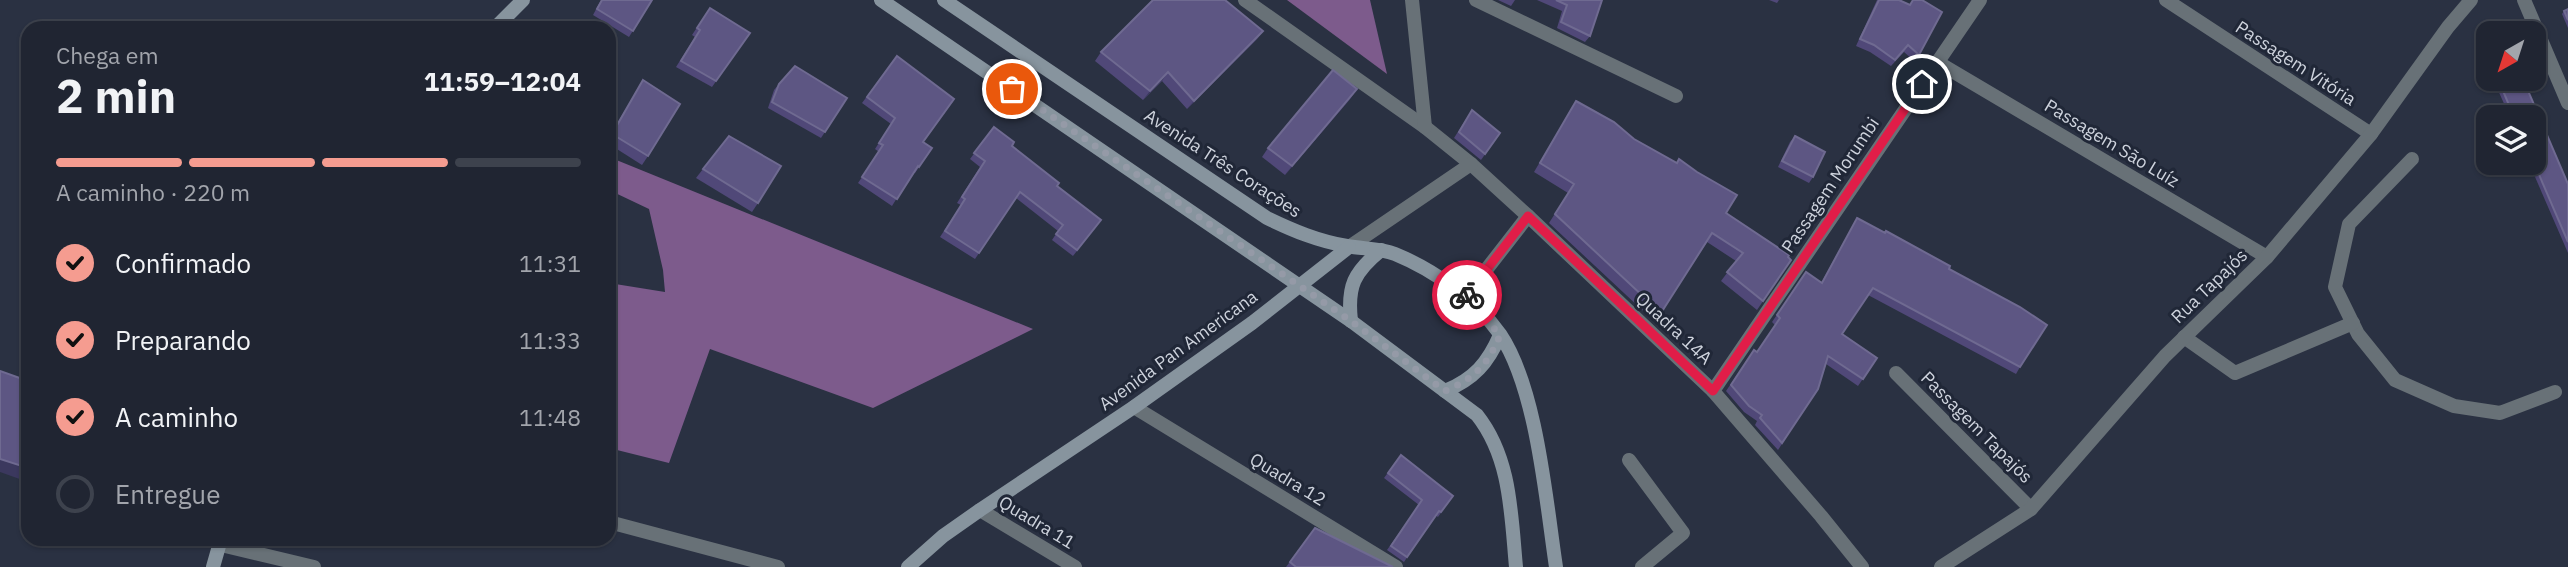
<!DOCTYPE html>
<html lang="pt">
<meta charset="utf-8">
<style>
body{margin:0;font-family:"IBM Plex Sans",sans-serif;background:#282d3a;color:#f1f3f6;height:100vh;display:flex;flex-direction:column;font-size:26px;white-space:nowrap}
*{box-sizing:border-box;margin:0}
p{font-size:23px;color:#a2a5ac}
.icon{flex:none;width:38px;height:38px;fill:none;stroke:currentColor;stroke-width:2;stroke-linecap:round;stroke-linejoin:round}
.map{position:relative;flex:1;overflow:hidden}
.details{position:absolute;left:21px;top:21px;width:595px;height:525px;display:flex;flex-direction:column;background:#202532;border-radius:21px;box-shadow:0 2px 5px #0004,0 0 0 2px #3d424d}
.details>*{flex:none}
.needle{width:46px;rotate:219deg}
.fabs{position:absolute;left:2476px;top:21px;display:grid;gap:14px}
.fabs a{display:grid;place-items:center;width:70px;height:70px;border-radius:14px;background:#202532;box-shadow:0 2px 5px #0004,0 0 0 2px #3d424d;font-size:35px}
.pin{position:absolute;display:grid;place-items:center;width:60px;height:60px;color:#fff;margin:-30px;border:4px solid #fff;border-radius:50%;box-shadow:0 2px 7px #0007}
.courier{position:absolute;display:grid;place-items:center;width:70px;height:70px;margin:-35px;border:5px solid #e11d48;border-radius:50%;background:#fff;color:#222;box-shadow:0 2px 9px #0007}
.summary em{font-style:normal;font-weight:700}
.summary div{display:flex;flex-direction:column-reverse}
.summary{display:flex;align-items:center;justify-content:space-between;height:119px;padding:0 35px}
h1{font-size:46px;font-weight:700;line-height:52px}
.bar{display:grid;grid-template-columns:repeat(4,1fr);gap:10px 7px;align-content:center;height:84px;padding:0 35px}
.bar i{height:9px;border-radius:5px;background:#3d424d}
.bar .on{background:#f59c90}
.bar p{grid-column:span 4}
ol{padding:0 35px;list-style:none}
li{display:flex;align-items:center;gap:21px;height:77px}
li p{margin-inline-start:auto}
li .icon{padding:7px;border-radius:50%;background:#f59c90;color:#111;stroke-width:4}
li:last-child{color:#a2a5ac}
li i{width:38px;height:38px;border:4px solid #3d424d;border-radius:50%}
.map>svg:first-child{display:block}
.forest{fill:#7d5b8c}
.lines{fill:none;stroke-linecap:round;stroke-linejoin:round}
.lane{stroke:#687177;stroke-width:14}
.street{stroke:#687177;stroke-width:14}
.secondary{stroke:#87949e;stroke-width:14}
.wall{fill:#504878}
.shaded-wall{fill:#3b385e}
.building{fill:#5d5683;stroke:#6f6a91;stroke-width:2}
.done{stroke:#959aa7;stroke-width:7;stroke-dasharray:0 12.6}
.route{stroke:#e11d48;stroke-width:9}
.labels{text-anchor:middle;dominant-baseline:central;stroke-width:6;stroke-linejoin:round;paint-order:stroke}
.street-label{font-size:18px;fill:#ced3dd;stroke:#202737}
</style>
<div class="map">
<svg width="2568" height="567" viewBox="0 0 2568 567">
<rect width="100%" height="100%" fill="#2a3142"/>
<g class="forest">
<polygon points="1287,0 1370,0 1387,74"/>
<polygon points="609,157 1033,329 873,408 710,349 669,463 609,448 609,283 665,292 663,270 649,209 609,190"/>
</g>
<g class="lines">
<g class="lane">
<polyline points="2412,159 2349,224 2335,287 2358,334 2395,380 2454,406 2500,413 2555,392"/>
<polyline points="2184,337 2235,373 2353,323"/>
</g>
<g class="street">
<polyline points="1245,0 1425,127 1471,164 1528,216 1713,391 1821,516 1862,567"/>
<polyline points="1412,0 1425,127"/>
<polyline points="1476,0 1676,96"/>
<polyline points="2166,0 2371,134"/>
<polyline points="2524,0 2568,103"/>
<polyline points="1937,62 2267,257"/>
<polyline points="1349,247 1471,164"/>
<polyline points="1465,297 1528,216"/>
<polyline points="1896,373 2031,509"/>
<polyline points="1713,391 1980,0"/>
<polyline points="1134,407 1396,567"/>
<polyline points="1629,460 1683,533 1642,567"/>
<polyline points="980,510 1075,567"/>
<polyline points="609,522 778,567"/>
<polyline points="221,545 314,567"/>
<polyline points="1941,567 2031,509 2165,356 2267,257 2371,134 2448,27 2471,0"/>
</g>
<g class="secondary">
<path d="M881,0L1351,321L1477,415C1511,458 1511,514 1516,567"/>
<path d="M944,0L1267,218C1294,231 1318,241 1347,246C1363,249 1380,248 1395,254C1434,270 1475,299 1500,334C1537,389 1546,501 1556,567"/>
<polyline points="495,28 523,0"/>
<path d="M1351,321C1347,286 1354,272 1381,250"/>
<path d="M1445,391C1474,379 1488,363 1500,335"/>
<polyline points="213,567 221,539"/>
<polyline points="908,567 943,536 980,510 1134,407 1252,323 1349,247"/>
</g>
</g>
<g class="wall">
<polygon points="601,0 652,0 629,37 593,15"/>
<polygon points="1498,0 1515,0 1511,6"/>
<polygon points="1537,0 1602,0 1590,36 1585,42 1557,28 1562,11"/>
<polygon points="1769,0 1779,0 1777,3"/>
<polygon points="1877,0 1899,0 1919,55 1914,61 1904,52 1891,66 1870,52 1856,46"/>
<polygon points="710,8 750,33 712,87 676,67 695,37 692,35"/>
<polygon points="2568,9 2568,28 2562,14 2564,11"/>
<polygon points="1263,31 1257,39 1187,109 1162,81 1143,100 1095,61 1101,52"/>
<polygon points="2488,42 2488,68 2480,49 2483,44"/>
<polygon points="897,56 923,142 932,148 915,173 913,172 892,206 858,183 879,152 875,149 891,124 862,103"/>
<polygon points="2493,79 2523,79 2568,184 2568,253 2529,163 2534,163 2534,117 2510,117"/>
<polygon points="643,80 648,156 642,165 609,144 609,137"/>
<polygon points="779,84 847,98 821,138 768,108 774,90"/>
<polygon points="1351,98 1285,175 1262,157 1268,148"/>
<polygon points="1576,101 1726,213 1791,260 1757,310 1721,281 1736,261 1707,242 1655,322 1549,223 1568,193 1534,172"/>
<polygon points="1472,110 1500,133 1481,160 1454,138"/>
<polygon points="994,127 1012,146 1057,186 1101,220 1073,256 1052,240 1058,231 1016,198 975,259 940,237 961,205 957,203 980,167 970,159"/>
<polygon points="1795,136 1813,177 1809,183 1778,167 1790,142"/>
<polygon points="703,169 758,203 752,212 696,178"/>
<polygon points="1857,218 1949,269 2020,367 2016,374 1868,295 1842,334 1877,358 1858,386 1826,364 1818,389 1778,450 1755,425 1757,421 1744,412 1726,391 1754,350 1757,352 1775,325 1772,322 1806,272 1821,283"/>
<polygon points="1401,455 1453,496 1438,517 1435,515 1404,562 1387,550 1419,505 1384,478"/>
<polygon points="1315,528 1393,567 1286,567"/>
</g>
<g class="shaded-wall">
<polygon points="1263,31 1257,39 1187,109 1194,101"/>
<polygon points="1168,72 1162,81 1143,100 1150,91"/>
<polygon points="1357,89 1351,98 1285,175 1292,166"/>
<polygon points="0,459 28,468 28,482 0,472"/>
</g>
<g class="building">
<polygon points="602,0 652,0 633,31 597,9"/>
<polygon points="1153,0 1225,0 1263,31 1194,101 1168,72 1150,91 1101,52"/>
<polygon points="1556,0 1602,0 1590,36 1561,22 1567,5"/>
<polygon points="1879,0 1899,0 1910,5 1913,0 1922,0 1942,12 1919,55 1908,45 1895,60 1874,45 1860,39"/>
<polygon points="710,8 750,33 716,81 681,61 700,30 697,28"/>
<polygon points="2568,9 2568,20 2564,11"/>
<polygon points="2488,42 2488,57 2483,44"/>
<polygon points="897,56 954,99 923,142 932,148 919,167 918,166 897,199 862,177 883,145 879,143 895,118 867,97"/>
<polygon points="795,66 847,98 825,132 772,102 779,84"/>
<polygon points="1333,70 1357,89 1292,166 1268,148"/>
<polygon points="2498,79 2523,79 2568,184 2568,242 2534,163 2534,117 2514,117"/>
<polygon points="643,80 680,104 648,156 612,134"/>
<polygon points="1576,101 1614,122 1634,139 1677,163 1679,159 1697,172 1737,195 1726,213 1789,255 1788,257 1791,260 1763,301 1727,272 1743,253 1712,233 1661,313 1555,214 1574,184 1540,163"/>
<polygon points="1472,110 1500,133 1485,154 1459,132"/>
<polygon points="994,127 1014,142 1012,146 1059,183 1057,186 1101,220 1077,250 1056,234 1063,225 1020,192 979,253 945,231 965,199 962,197 985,161 974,153"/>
<polygon points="729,136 781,166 758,203 703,169"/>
<polygon points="1795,136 1825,152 1813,177 1782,161"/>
<polygon points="1857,218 1885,233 1886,231 1950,266 1949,269 2020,307 2047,325 2020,367 1873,288 1842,334 1877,358 1863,379 1828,356 1818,389 1782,443 1760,418 1762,415 1749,406 1731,385 1754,350 1757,352 1780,318 1777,315 1806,272 1822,283"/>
<polygon points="0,371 28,381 28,468 0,459"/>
<polygon points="1401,455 1453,496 1441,512 1439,511 1407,557 1391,546 1422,500 1388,473"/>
<polygon points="1315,528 1393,567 1296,567 1290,562"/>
</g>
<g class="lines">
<path class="done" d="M1012,89L1351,321L1445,391C1474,379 1489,363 1500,335L1465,297L1467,295"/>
<polyline class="route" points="1467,295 1528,216 1713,391 1922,84"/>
</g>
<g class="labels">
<g class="street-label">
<text transform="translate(2296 63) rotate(33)">Passagem Vitória</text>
<text transform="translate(2112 143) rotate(31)">Passagem São Luíz</text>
<text transform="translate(1223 163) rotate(33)">Avenida Três Corações</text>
<text transform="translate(1830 185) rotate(-56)">Passagem Morumbi</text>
<text transform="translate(2209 286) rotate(-44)">Rua Tapajós</text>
<text transform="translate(1674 328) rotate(43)">Quadra 14A</text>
<text transform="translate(1178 350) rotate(-36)">Avenida Pan Americana</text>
<text transform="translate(1977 427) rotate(45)">Passagem Tapajós</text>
<text transform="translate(1288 479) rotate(31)">Quadra 12</text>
<text transform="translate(1037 522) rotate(31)">Quadra 11</text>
</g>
</g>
</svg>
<div class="fabs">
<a><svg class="needle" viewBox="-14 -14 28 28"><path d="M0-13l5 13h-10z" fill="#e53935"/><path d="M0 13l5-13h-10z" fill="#a2a5ac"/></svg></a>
<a><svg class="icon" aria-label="layers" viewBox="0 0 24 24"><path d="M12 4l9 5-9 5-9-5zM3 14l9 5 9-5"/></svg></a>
</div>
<div class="pin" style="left:1012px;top:89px;background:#ea580c"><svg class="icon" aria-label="bag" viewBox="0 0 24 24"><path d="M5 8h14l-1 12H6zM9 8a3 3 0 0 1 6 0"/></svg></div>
<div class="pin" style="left:1922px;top:84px;background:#1f2937"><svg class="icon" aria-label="home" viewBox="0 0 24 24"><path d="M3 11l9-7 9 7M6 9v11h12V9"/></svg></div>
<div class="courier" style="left:1467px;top:295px"><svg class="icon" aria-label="bike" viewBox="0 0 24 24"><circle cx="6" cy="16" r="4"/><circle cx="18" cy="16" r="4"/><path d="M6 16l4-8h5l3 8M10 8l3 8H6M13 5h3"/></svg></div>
<section class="details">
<div class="summary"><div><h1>2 min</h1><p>Chega em</p></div><em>11:59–12:04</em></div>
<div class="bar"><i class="on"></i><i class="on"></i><i class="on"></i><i></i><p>A caminho · 220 m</p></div>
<ol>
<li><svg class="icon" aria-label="check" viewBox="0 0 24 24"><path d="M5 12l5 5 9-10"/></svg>Confirmado<p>11:31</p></li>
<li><svg class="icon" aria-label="check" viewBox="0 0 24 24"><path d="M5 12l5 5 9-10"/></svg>Preparando<p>11:33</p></li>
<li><svg class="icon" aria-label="check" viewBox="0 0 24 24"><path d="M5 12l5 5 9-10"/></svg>A caminho<p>11:48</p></li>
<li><i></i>Entregue</li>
</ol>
</section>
</div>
